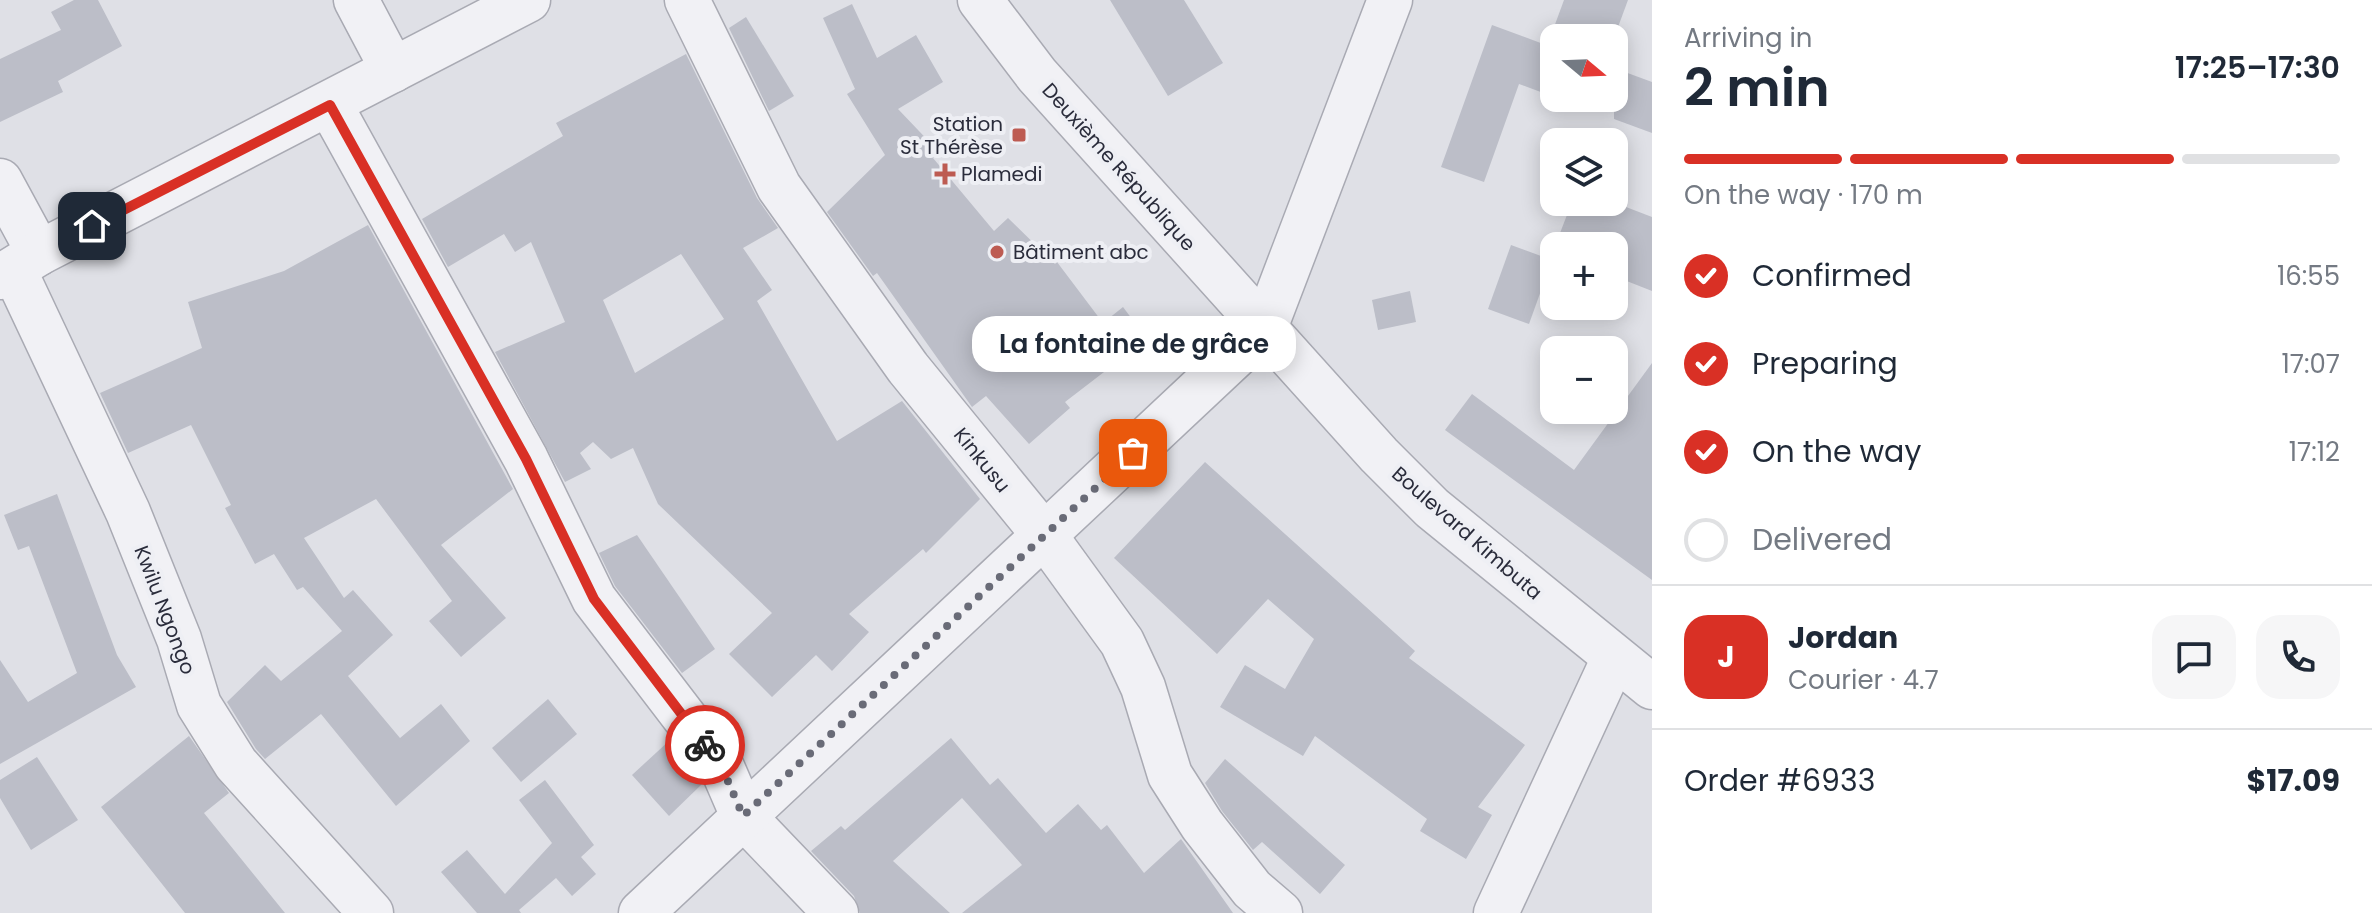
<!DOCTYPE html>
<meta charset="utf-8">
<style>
body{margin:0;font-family:Poppins,sans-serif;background:#f6f6f7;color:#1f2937;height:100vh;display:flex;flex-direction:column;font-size:30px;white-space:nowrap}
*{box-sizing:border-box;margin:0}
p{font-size:26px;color:#747a83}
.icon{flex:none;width:44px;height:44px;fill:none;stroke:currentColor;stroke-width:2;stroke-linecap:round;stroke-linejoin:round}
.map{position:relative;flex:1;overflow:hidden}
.panel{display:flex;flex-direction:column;background:#fff;width:720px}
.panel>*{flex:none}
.needle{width:52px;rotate:109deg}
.controls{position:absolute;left:1540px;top:24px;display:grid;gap:16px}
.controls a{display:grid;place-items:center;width:88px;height:88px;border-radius:16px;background:#fff;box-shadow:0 4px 20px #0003;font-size:40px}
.pin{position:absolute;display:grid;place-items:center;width:68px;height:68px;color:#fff;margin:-34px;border-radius:16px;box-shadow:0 4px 12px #0006}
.courier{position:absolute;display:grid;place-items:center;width:80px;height:80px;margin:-40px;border:6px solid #d93025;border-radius:50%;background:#fff;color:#222;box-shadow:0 2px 10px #0007}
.bubble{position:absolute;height:56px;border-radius:24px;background:#fff;box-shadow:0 4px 20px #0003;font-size:26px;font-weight:600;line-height:56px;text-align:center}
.headline em{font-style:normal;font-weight:600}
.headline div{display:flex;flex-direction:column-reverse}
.headline{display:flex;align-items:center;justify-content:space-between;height:136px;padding:0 32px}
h1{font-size:52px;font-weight:600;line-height:60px}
.bar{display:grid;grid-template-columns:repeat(4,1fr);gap:12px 8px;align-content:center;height:96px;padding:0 32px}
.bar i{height:10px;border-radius:6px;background:#e0e1e3}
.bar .on{background:#d93025}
.bar p{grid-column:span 4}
.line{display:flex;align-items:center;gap:20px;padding:0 32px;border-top:2px solid #e0e1e3}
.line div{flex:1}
.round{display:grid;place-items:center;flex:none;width:84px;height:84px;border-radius:24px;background:#f6f6f7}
ol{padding:0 32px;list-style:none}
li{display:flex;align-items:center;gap:24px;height:88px}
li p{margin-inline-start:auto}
li .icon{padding:8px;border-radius:50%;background:#d93025;color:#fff;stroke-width:4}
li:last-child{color:#747a83}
li i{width:44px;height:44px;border:4px solid #e0e1e3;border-radius:50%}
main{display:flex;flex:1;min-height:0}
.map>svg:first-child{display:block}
.building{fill:#bcbec8;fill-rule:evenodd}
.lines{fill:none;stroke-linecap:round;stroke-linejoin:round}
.minor-casing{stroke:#a9aab3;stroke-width:47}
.minor{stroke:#f1f1f5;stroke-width:44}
.done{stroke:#696b77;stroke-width:8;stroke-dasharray:0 14.4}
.route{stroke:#d93025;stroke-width:10}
.poi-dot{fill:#bd5b52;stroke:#eeeff4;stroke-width:3}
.labels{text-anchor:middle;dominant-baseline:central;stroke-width:8;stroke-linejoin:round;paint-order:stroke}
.poi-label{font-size:20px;fill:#2a2c3b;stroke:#eeeff4;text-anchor:start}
.street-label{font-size:20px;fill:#2a2c3b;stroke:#eeeff4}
</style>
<main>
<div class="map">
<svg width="1652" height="913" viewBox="0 0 1652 913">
<rect width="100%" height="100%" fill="#dfe0e6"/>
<g class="building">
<polygon points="74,0 98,0 122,46 58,81 63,92 0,122 0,59 61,30 51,12"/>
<polygon points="1110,0 1184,0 1223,63 1168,96"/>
<polygon points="1564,0 1628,0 1614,38 1550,38"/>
<polygon points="852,4 877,58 916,35 943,82 898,109 939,152 933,158 994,231 1008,218 1055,264 1057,262 1103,323 1123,307 1147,339 1065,402 1070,408 1029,444 986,396 972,407 877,273 873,276 827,212 885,155 847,94 855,89 823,18"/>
<polygon points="746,17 794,96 769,111 729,28"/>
<polygon points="1492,25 1554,48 1554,97 1519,84 1484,182 1441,167"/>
<path d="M686,54L757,198L778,228L743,248L772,290L757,301L837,441L902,401L980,499L926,553L923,549L849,614L869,632L832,671L816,655L772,697L729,654L772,613L658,504L633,448L611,459L593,442L580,453L591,469L565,482L495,352L565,322L531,242L515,252L504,234L448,267L422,219L563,136L556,123ZM681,254L724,319L635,373L603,300Z"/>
<polygon points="1614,68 1652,82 1652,133 1614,119"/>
<polygon points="1572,202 1613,202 1652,217 1652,291 1614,276 1614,246 1555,246"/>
<polygon points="368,225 513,489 441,545 506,618 461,657 429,621 452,601 376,499 304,538 344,598 353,590 393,635 348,676 400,738 441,704 470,741 396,806 321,714 265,759 256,749 227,702 265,665 281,681 342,631 303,587 297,590 274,554 255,564 225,508 231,505 191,425 128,453 100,393 202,348 188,302 284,271"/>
<polygon points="1511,245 1552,260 1529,324 1488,309"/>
<polygon points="1410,291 1416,322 1378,330 1372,300"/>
<polygon points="1652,363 1652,580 1445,430 1472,394 1574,470"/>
<polygon points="1205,462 1415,651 1409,658 1525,745 1478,807 1492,815 1466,859 1420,831 1427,819 1315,736 1303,756 1220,707 1245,665 1285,689 1314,639 1268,599 1217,654 1114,558"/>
<polygon points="57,494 117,655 136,687 0,764 0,660 28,702 77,673 29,546 18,550 4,515"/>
<polygon points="637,535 715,649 682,673 615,586 599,553"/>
<polygon points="548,699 577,734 521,782 492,748"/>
<polygon points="189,736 229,793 204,813 285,913 185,913 101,807"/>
<polygon points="951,738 990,785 998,778 1046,833 1078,804 1101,830 1107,825 1144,873 1181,839 1233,913 962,913 1022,865 962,798 893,861 950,913 860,913 854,896 811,851 841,826 845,830"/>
<polygon points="670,740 702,784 669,816 632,775"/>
<polygon points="37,757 78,820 31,850 0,798 0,780"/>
<polygon points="1225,759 1345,865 1320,894 1262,842 1253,850 1222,811 1205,783"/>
<polygon points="545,780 594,845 581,857 596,874 572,896 556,878 519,910 521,913 477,913 441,872 467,850 505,894 552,843 519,800"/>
</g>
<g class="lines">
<g class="minor-casing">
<g id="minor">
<polyline points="356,0 393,70"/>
<polyline points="687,0 779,187 908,368 1045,536 1122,642 1143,687 1170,775 1202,825 1252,889 1280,913"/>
<polyline points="980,0 1037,75 1379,455 1432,508 1652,687"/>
<polyline points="330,105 526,459 594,599 721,765 743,816 836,913"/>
<polyline points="0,181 39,253"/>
<polyline points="14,270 128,512 179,639 199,705 236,764 371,913"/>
<polyline points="0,277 39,253 528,0"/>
<polyline points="641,913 1265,328 1390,0"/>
<polyline points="1496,913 1614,658"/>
</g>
</g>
<use href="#minor" class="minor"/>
</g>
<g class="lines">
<polyline class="done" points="705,745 721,765 743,816 1133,453"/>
<polyline class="route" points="92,226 330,105 526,459 594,599 705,745"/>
</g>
<g class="poi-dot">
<rect x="1011" y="127" width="16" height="16" rx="4"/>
<path d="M941 162h8v8h8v8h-8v8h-8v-8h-8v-8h8z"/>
<circle cx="997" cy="252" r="8"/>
</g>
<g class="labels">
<g class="poi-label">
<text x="1003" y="124" text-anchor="end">Station<tspan x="1003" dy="23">St Thérèse</tspan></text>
<text x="961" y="174">Plamedi</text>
<text x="1013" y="252">Bâtiment abc</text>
</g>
<g class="street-label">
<text transform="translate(1119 167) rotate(48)">Deuxième République</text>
<text transform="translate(982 460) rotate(51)">Kinkusu</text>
<text transform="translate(1467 533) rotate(41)">Boulevard Kimbuta</text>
<text transform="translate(165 610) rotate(69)">Kwilu Ngongo</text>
</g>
</g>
</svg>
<div class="controls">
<a><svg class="needle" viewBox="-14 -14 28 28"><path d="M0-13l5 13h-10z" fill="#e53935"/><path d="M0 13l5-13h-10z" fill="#747a83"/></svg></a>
<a><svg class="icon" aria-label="layers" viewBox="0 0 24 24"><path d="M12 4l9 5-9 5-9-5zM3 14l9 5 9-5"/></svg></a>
<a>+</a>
<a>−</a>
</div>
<div class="pin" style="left:1133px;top:453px;background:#ea580c"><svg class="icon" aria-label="bag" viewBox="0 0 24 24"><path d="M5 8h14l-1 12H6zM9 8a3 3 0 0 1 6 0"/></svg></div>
<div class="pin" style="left:92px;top:226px;background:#1f2937"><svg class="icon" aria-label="home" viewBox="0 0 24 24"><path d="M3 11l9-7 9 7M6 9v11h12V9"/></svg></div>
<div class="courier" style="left:705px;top:745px"><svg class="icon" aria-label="bike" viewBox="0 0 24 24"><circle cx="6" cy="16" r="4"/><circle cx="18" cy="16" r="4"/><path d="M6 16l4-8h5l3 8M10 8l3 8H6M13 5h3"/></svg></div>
<div class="bubble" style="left:972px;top:316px;width:324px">La fontaine de grâce</div>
</div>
<section class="panel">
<div class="headline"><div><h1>2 min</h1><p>Arriving in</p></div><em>17:25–17:30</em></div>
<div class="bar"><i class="on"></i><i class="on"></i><i class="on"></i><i></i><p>On the way · 170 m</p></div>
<ol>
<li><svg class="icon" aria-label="check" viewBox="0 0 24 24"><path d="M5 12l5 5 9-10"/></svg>Confirmed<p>16:55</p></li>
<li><svg class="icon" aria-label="check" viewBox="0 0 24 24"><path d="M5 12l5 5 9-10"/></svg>Preparing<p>17:07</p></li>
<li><svg class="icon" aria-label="check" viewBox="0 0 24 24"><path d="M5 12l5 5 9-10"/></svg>On the way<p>17:12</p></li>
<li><i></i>Delivered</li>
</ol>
<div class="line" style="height:144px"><b class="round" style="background:#d93025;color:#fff">J</b><div><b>Jordan</b><p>Courier · 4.7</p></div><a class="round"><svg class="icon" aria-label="chat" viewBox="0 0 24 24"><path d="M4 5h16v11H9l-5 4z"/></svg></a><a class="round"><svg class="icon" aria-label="phone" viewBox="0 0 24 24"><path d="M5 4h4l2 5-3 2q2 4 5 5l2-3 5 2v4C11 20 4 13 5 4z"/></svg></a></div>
<div class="line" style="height:104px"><div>Order #6933</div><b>$17.09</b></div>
</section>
</main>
